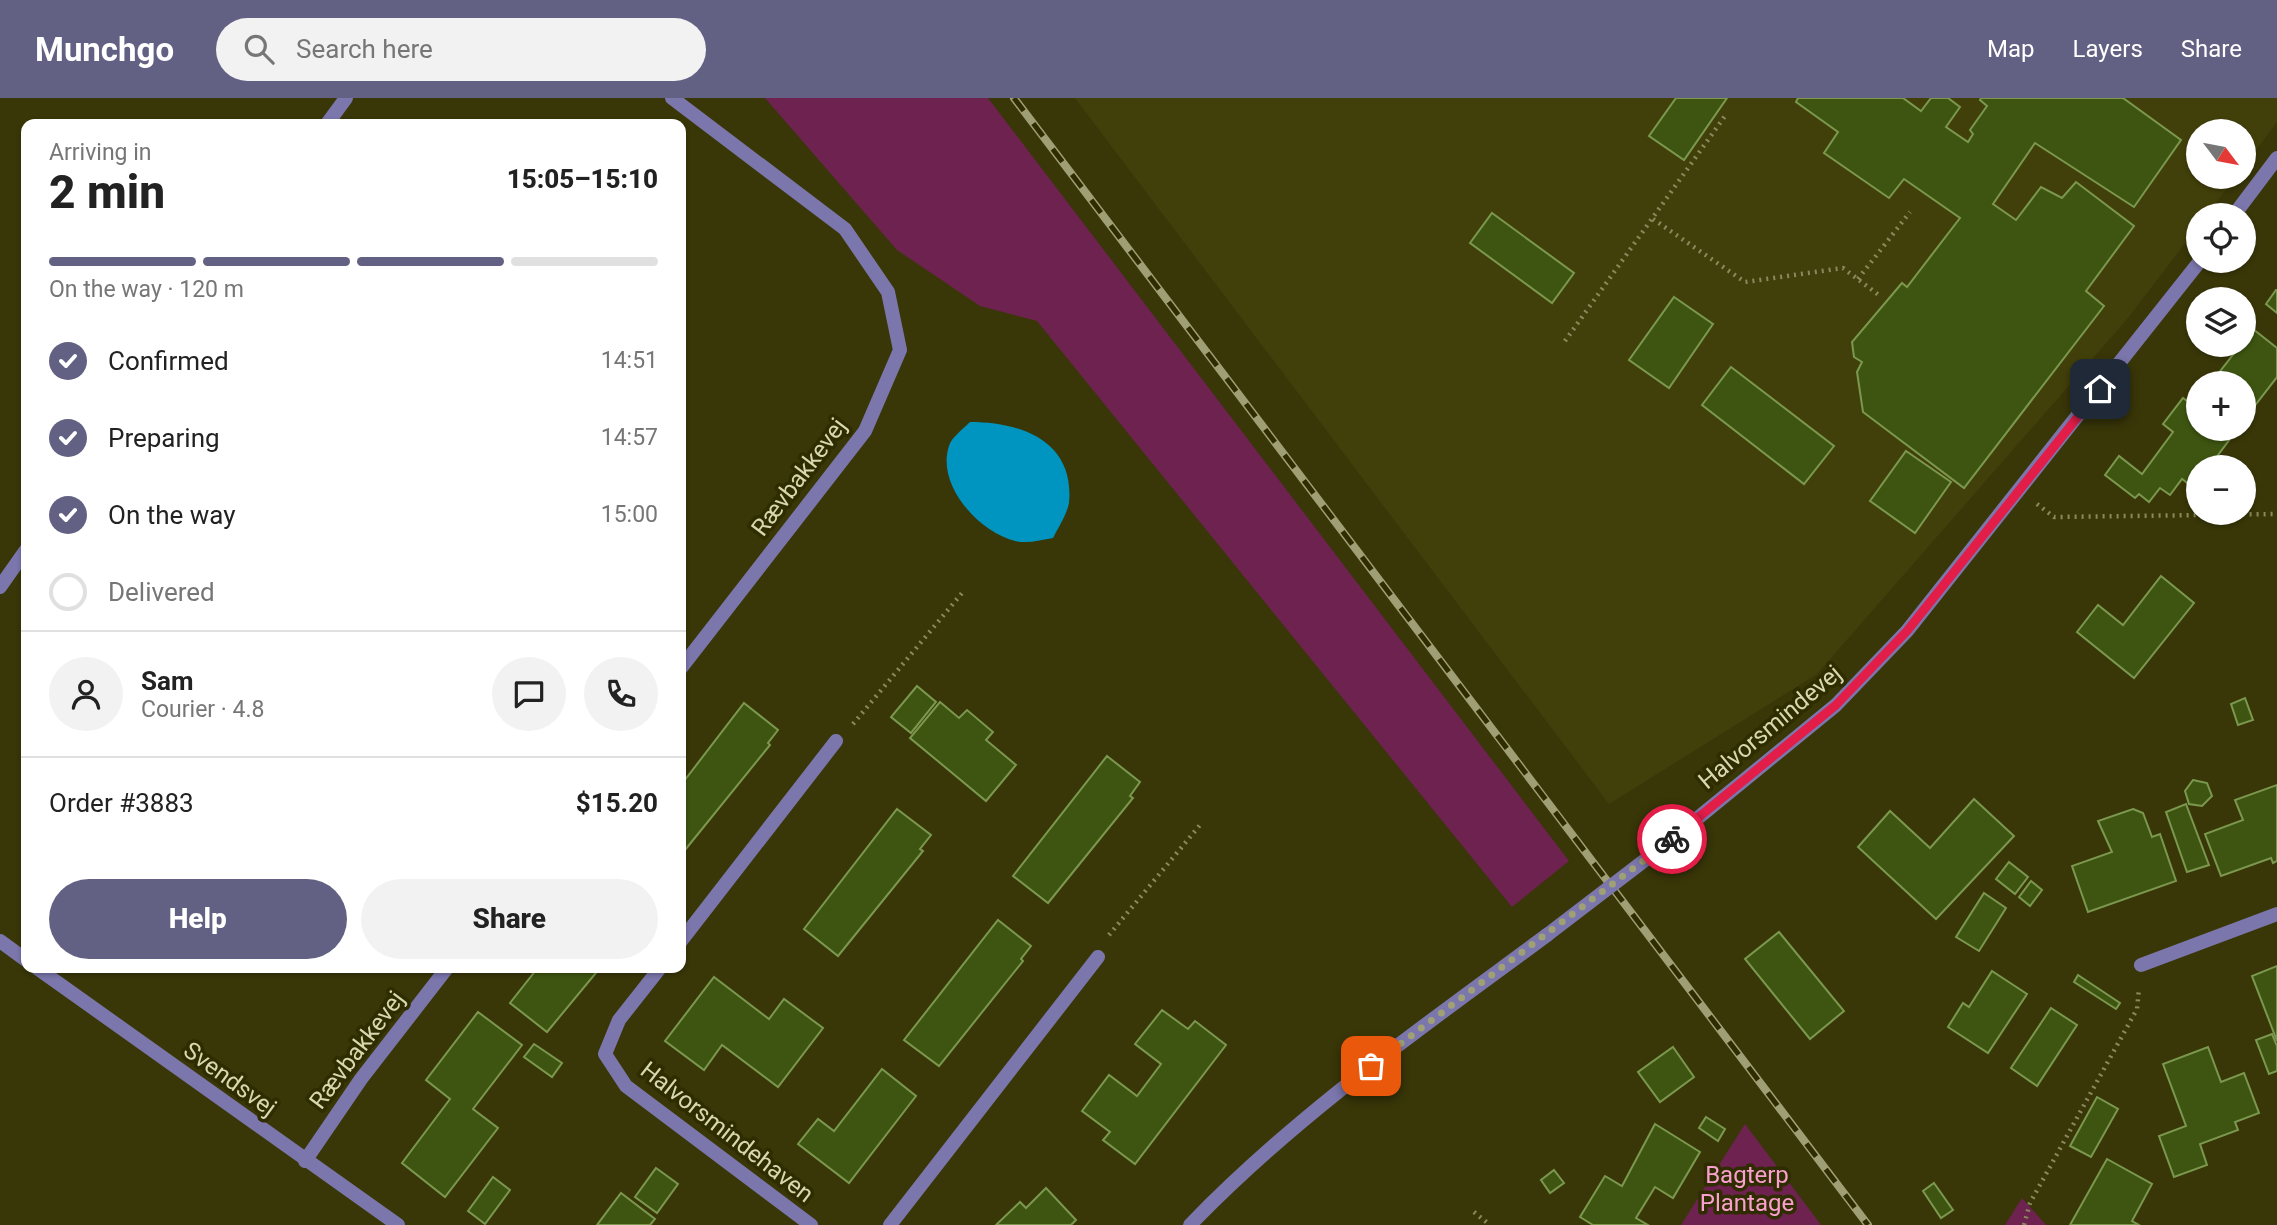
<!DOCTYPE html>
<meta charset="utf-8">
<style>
body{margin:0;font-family:Roboto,sans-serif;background:#f2f2f2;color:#222;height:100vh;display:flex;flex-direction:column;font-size:26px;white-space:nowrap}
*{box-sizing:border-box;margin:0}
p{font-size:23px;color:#767676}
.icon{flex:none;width:38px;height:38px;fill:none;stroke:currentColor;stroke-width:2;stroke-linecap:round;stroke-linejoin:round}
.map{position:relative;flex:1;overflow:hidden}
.panel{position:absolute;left:21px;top:21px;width:665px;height:854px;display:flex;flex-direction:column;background:#fff;border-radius:14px;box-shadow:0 2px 5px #0004}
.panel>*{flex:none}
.needle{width:46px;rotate:122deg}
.controls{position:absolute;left:2186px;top:21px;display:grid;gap:14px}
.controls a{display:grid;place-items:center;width:70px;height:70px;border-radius:50%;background:#fff;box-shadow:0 2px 5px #0004;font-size:35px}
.pin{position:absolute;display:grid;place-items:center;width:60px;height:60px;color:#fff;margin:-30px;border-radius:14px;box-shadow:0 4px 10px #0006}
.courier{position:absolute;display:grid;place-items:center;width:70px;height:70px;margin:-35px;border:5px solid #e11d48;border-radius:50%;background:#fff;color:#222;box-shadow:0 2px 9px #0007}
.overview em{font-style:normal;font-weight:800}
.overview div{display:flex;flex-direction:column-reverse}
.overview{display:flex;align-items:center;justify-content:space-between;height:119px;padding:0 28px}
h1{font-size:46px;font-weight:800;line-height:52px}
.bar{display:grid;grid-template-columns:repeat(4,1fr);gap:10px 7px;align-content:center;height:84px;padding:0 28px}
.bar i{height:9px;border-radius:5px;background:#e0e0e0}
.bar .current{background:#636183}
.bar p{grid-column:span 4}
.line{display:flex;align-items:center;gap:18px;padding:0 28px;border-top:2px solid #e0e0e0}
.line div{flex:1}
.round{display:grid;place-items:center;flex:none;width:74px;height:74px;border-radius:37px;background:#f2f2f2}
ol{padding:0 28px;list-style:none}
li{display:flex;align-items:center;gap:21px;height:77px}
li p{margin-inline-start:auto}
li .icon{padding:7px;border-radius:50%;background:#636183;color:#fff;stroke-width:4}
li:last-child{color:#767676}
li i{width:38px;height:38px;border:4px solid #e0e0e0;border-radius:50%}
.button{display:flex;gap:14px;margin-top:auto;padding:14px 28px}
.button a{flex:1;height:80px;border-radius:42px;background:#636183;color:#fff;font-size:28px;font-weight:800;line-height:80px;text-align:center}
.button a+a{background:#f2f2f2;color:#222}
header{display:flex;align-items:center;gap:42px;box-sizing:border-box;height:98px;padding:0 35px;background:#636183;color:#fff}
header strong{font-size:33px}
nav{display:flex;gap:38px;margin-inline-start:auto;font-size:24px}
.search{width:490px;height:63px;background:#f2f2f2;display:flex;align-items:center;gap:18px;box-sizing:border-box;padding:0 24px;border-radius:38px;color:#767676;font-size:26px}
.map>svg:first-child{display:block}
.built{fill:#42400a}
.green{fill:#6d224f}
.water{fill:#0095c0}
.building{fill:#3e5511;stroke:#7b984e;stroke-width:2}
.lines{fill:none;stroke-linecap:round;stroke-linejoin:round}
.path{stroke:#8a895d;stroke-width:4.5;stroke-dasharray:2 5;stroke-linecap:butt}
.service{stroke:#7b77ad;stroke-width:14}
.minor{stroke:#7b77ad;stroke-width:14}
.tertiary{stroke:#7b77ad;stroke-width:14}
.rail-casing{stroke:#9f9e74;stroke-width:8}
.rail{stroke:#2f2c00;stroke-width:5;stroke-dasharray:16;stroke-linecap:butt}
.tertiary-bridge{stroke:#7b77ad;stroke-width:14}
.done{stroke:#a0a075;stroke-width:7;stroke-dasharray:0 12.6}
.route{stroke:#e11d48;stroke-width:9}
.labels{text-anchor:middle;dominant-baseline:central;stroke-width:7;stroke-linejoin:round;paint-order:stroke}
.street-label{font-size:24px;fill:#d8d8b0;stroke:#2f2c00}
.park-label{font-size:24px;fill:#f9a0cf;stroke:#2f2c00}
</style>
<header>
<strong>Munchgo</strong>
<div class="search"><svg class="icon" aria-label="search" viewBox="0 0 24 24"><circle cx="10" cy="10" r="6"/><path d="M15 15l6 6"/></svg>Search here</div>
<nav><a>Map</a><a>Layers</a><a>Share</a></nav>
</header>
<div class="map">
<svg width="2277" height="1127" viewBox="0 0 2277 1127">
<rect width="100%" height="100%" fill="#393708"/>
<polygon class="built" points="1075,0 2277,0 2277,24 2244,68 2244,33 2198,33 2198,79 2236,79 2206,117 2198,117 2198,128 2128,220 1817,576 1609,706"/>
<g class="green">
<polygon points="765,0 988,0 1569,763 1512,809 1037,223 980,208 897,152"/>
<polygon points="1745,1026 1821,1127 1681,1127"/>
<polygon points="2022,1100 2046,1127 2005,1127"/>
</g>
<path class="water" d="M970,324C1021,324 1075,343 1069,405C1067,416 1058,430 1053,440C1041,442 1028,446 1015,443C979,434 936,387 949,348C951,340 963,331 970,324Z"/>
<g class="building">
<polygon points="1676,0 1727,0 1684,62 1649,38"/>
<polygon points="1798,0 1903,0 1921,13 1931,0 1948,0 1960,9 1946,29 1968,44 1973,36 1970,32 1987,8 1980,2 1981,0 2123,0 2181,42 2134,109 2035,45 1993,106 2016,122 2041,89 2062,100 2076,84 2134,128 2086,193 2104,208 1964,390 1863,314 1857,274 1862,264 1854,259 1852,244 1902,185 1907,189 1960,120 1904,81 1889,100 1824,55 1838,34 1796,4"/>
<polygon points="1492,115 1574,175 1552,205 1470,145"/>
<polygon points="2276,192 2277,192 2277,215 2266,206"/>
<polygon points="1674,199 1713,226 1669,290 1629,262"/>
<polygon points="2253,231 2277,250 2277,279 2246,319 2244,317 2244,285 2211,285"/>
<polygon points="1731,269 1834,348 1804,386 1702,307"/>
<polygon points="2183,300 2198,311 2198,331 2225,331 2233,337 2209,369 2198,369 2198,384 2194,390 2182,381 2170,397 2160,390 2149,404 2139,396 2135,400 2105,377 2119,358 2142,376 2173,334 2163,326"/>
<polygon points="1906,353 1951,384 1915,435 1870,403"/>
<polygon points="2161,478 2194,505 2134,580 2077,534 2098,507 2123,527"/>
<polygon points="917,588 936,604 911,635 891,619"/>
<polygon points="2245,600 2253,622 2238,627 2231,606"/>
<polygon points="940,604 959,620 967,612 993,634 986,642 1016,667 986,703 910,640"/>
<polygon points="744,605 778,632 768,645 770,647 685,752 681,749 681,687"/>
<polygon points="1107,658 1140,684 1130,698 1133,700 1048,805 1013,778"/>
<polygon points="2193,682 2207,685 2212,698 2202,708 2189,706 2185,693"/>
<polygon points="2277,687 2277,763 2273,765 2271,760 2221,778 2205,736 2243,722 2235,702"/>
<polygon points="1974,701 2014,738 1936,821 1858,749 1890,713 1930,750"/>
<polygon points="2186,706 2209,767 2187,774 2166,714"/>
<polygon points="897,711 931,737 920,751 923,753 838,858 804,831"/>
<polygon points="2133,711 2143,715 2152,739 2160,736 2176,783 2088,814 2072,768 2112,754 2098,723"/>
<polygon points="2009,764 2028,779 2015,796 1996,781"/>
<polygon points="2031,783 2042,792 2030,808 2019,799"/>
<polygon points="1984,795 2006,810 1979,853 1956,839"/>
<polygon points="998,822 1031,848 1021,861 1023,863 939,968 904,942"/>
<polygon points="1779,834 1844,913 1810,941 1745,861"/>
<polygon points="2277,868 2277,943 2252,878"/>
<polygon points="533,870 600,870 547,934 510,905 536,872"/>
<polygon points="1992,873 2027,896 1988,955 1948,929 1963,905 1969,909"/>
<polygon points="2078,877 2120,905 2116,911 2074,884"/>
<polygon points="714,879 769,921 784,901 823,930 778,989 722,947 704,972 665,943"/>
<polygon points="2051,910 2077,927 2037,988 2011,970"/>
<polygon points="1162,912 1188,931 1195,923 1226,947 1135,1066 1103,1042 1110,1034 1082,1013 1109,977 1137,998 1161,966 1135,946"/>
<polygon points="478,914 522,947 473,1011 498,1030 445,1099 402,1065 450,1001 426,982"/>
<polygon points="2272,936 2277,948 2277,973 2269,976 2256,942"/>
<polygon points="534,946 562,965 552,979 524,959"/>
<polygon points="1673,949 1694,979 1660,1004 1638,974"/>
<polygon points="2208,949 2221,984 2244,975 2259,1015 2235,1024 2238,1032 2200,1046 2207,1067 2174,1079 2159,1038 2186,1028 2163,966"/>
<polygon points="882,971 916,998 849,1085 798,1046 818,1021 834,1033"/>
<polygon points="2097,999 2118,1011 2091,1059 2070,1048"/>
<polygon points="1706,1019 1725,1031 1718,1043 1699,1030"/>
<polygon points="1655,1026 1700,1054 1673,1100 1655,1089 1636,1120 1648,1127 1593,1127 1580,1119 1605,1078 1622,1088"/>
<polygon points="2107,1061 2152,1086 2132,1123 2139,1127 2070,1127"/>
<polygon points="656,1070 678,1086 657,1115 635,1099"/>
<polygon points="1554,1072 1564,1085 1550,1095 1541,1082"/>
<polygon points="493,1079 510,1092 485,1126 468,1113"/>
<polygon points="1934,1085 1953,1112 1941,1120 1923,1093"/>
<polygon points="1046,1090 1076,1122 1071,1127 996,1127 1020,1104 1026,1110"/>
<polygon points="621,1095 655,1121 650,1127 597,1127"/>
</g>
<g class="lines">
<g class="path">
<polyline points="1653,121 1745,184 1843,170 1880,198"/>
<polyline points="1858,181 1910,114"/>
<polyline points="1565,243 1725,18"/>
<polyline points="2037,406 2054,419 2277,416"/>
<polyline points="853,626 962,495"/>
<polyline points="1109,837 1200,727"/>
<polyline points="1474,1114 1490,1127"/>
<polyline points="2024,1127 2030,1105 2137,911 2139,890"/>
</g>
<g class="service">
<polyline points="327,26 346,0"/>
<polyline points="0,489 26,452"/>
</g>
<g class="minor">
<polyline points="672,0 845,131 888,194 900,252 865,333 681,570"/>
<polyline points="0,843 26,862"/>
<polyline points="681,843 836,643"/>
<polyline points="2141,867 2277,816"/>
<polyline points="37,870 398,1127"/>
<polyline points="660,870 619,922 605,956 626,988 811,1127"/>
<polyline points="305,1063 361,981 447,870"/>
<polyline points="890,1127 1098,859"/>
</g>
<g class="tertiary">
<polyline points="2234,117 2277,60"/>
<polyline points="1666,746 1836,607 1907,533 2200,163"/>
<path d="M1190,1127C1297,1016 1424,928 1547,837"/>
</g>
<g class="rail-casing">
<polyline id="rail" points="1014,0 1868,1127"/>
</g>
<use href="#rail" class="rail"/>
<polyline class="tertiary-bridge" points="1547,837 1666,746"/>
</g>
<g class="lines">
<polyline class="done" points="1371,968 1672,741"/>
<polyline class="route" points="1672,741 1836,607 1907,533 2100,291"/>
</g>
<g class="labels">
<g class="street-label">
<text transform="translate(799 379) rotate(-53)">Rævbakkevej</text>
<text transform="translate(1770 629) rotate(-40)">Halvorsmindevej</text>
<text transform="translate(357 952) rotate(-53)">Rævbakkevej</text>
<text transform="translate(230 981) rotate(36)">Svendsvej</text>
<text transform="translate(727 1034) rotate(38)">Halvorsmindehaven</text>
</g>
<g class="park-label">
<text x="1747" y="1077">Bagterp<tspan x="1747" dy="28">Plantage</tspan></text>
</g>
</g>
</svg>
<div class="controls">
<a><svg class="needle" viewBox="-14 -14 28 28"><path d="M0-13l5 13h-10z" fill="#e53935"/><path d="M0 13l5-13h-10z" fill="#767676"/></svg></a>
<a><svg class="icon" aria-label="locate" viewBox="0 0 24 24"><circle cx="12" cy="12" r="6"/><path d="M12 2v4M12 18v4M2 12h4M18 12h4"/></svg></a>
<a><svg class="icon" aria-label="layers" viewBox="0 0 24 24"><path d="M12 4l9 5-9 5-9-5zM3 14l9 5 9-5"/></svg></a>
<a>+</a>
<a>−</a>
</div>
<div class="pin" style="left:1371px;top:968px;background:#ea580c"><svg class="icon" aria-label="bag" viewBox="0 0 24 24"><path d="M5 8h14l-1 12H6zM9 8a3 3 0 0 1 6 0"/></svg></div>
<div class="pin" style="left:2100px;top:291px;background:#1f2937"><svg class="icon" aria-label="home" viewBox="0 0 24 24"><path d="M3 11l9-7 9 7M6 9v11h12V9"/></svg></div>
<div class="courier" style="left:1672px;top:741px"><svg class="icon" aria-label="bike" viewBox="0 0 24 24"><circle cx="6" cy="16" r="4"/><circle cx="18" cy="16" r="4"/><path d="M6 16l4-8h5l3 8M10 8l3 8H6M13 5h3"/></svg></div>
<section class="panel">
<div class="overview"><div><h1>2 min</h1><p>Arriving in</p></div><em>15:05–15:10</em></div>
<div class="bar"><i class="current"></i><i class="current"></i><i class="current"></i><i></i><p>On the way · 120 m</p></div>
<ol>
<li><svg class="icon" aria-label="check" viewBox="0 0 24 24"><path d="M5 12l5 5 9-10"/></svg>Confirmed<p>14:51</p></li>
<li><svg class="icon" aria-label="check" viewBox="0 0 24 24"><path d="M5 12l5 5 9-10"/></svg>Preparing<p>14:57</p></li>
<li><svg class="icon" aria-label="check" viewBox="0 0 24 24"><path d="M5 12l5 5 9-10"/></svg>On the way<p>15:00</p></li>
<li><i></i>Delivered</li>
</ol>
<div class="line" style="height:126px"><a class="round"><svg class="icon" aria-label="person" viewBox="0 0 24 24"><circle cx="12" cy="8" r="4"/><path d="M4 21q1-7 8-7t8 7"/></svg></a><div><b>Sam</b><p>Courier · 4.8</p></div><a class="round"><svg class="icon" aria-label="chat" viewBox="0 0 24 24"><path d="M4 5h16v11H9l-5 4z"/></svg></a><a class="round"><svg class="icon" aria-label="phone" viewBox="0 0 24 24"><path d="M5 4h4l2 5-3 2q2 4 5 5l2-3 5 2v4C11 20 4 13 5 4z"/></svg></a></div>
<div class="line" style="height:91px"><div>Order #3883</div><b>$15.20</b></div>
<div class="button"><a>Help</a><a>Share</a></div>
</section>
</div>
